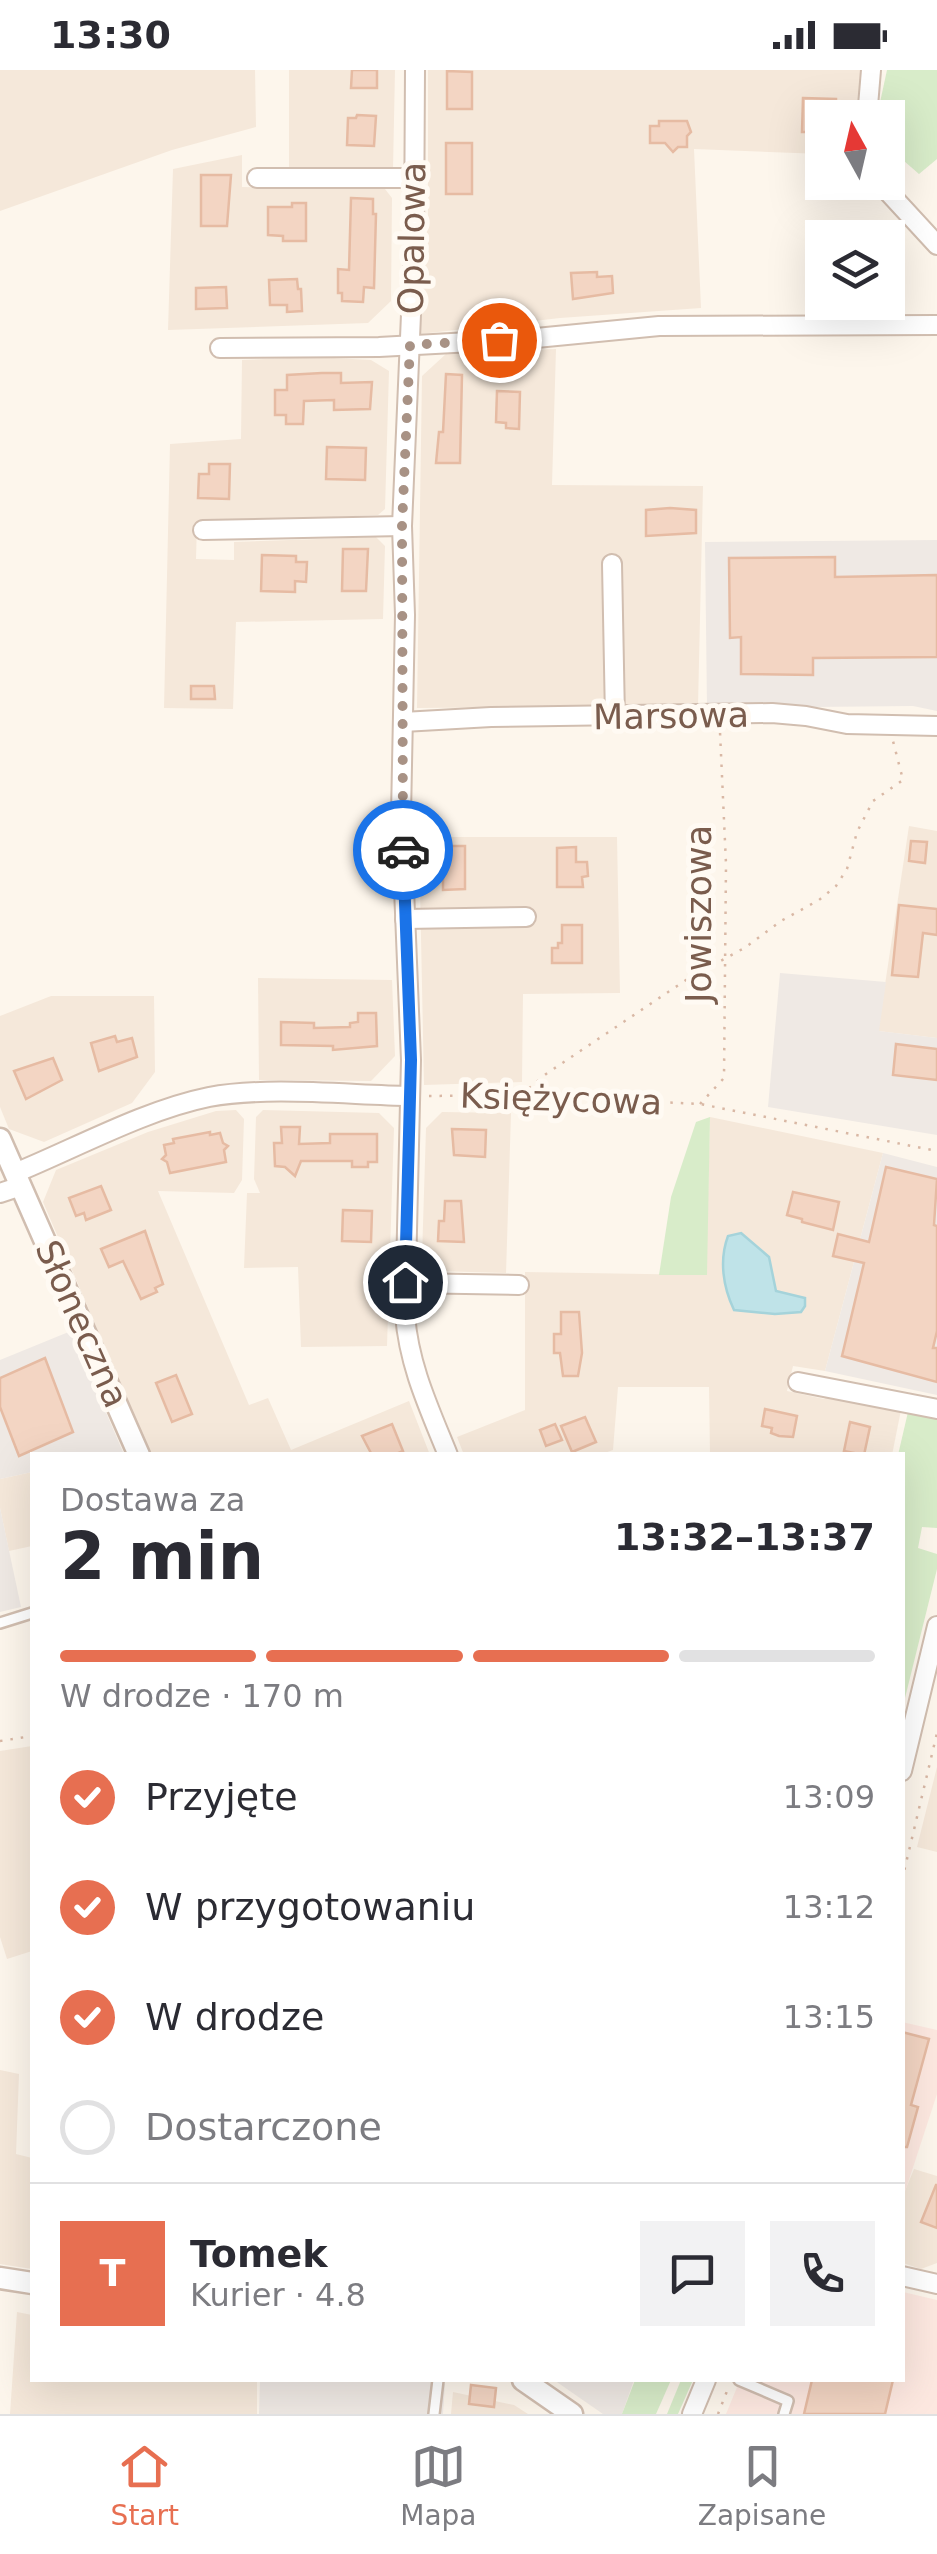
<!DOCTYPE html>
<html lang="pl">
<meta charset="utf-8">
<style>
body{margin:0;font-family:"DejaVu Sans",sans-serif;background:#f2f2f3;color:#2b2b33;height:100vh;display:flex;flex-direction:column;font-size:38px;white-space:nowrap}
*{box-sizing:border-box;margin:0}
p{font-size:32px;color:#7c7c81}
.icon{flex:none;width:55px;height:55px;fill:none;stroke:currentColor;stroke-width:2;stroke-linecap:round;stroke-linejoin:round}
.map{position:relative;flex:1;overflow:hidden}
.sheet{position:absolute;left:30px;top:1382px;width:875px;height:930px;display:flex;flex-direction:column;background:#fff;border-radius:0px;box-shadow:0 10px 40px #0002}
.sheet>*{flex:none}
.needle{width:65px;rotate:352deg}
.tools{position:absolute;left:805px;top:30px;display:grid;gap:20px}
.tools a{display:grid;place-items:center;width:100px;height:100px;border-radius:0px;background:#fff;box-shadow:0 10px 40px #0002;font-size:50px}
.pin{position:absolute;display:grid;place-items:center;width:85px;height:85px;color:#fff;margin:-42px;border:5px solid #fff;border-radius:50%;box-shadow:0 2px 10px #0007}
.courier{position:absolute;display:grid;place-items:center;width:100px;height:100px;margin:-50px;border:8px solid #1a73e8;border-radius:50%;background:#fff;color:#222;box-shadow:0 2px 12px #0007}
.head em{font-style:normal;font-weight:800}
.head div{display:flex;flex-direction:column-reverse}
.head{display:flex;align-items:center;justify-content:space-between;height:170px;padding:0 30px}
h1{font-size:65px;font-weight:800;line-height:75px}
.bar{display:grid;grid-template-columns:repeat(4,1fr);gap:15px 10px;align-content:center;height:120px;padding:0 30px}
.bar i{height:12px;border-radius:8px;background:#e1e1e2}
.bar .current{background:#e76f51}
.bar p{grid-column:span 4}
.line{display:flex;align-items:center;gap:25px;padding:0 30px;border-top:2px solid #e1e1e2}
.line div{flex:1}
.round{display:grid;place-items:center;flex:none;width:105px;height:105px;border-radius:0px;background:#f2f2f3}
ol{padding:0 30px;list-style:none}
li{display:flex;align-items:center;gap:30px;height:110px}
li p{margin-inline-start:auto}
li .icon{padding:10px;border-radius:50%;background:#e76f51;color:#fff;stroke-width:4}
li:last-child{color:#7c7c81}
li i{width:55px;height:55px;border:5px solid #e1e1e2;border-radius:50%}
.status{display:flex;justify-content:space-between;align-items:center;height:70px;padding:0 50px;background:#fff;direction:ltr}
.status svg{height:28px;fill:currentColor}
.tabs{display:flex;justify-content:space-around;align-items:center;height:140px;border-top:2px solid #e1e1e2;background:#fff;font-size:28px;color:#7c7c81}
.tabs a{display:grid;justify-items:center;gap:5px}
.tabs .current{color:#e76f51}
.map>svg:first-child{display:block}
.residential{fill:#f5e8da}
.commercial{fill:#fde8e0}
.industrial{fill:#efe9e4}
.green{fill:#d8ecc9}
.water{fill:#bfe3e8;stroke:#a5d3da;stroke-width:2.5}
.building{fill:#f3d5c3;stroke:#e6bba3;stroke-width:2.5}
.lines{fill:none;stroke-linecap:round;stroke-linejoin:round}
.service-casing{stroke:#d1beb0;stroke-width:14}
.minor-casing{stroke:#d1beb0;stroke-width:22}
.tertiary-casing{stroke:#d1beb0;stroke-width:25}
.path{stroke:#d9b8a5;stroke-width:2.5;stroke-dasharray:2.5 8;stroke-linecap:butt}
.service{stroke:#fff;stroke-width:9}
.minor{stroke:#fff;stroke-width:18}
.tertiary{stroke:#fff;stroke-width:20}
.done{stroke:#a89285;stroke-width:10;stroke-dasharray:0 18}
.route{stroke:#1a73e8;stroke-width:12}
.labels{text-anchor:middle;dominant-baseline:central;stroke-width:10;stroke-linejoin:round;paint-order:stroke}
.street-label{font-size:35px;fill:#7a5c4d;stroke:#fffaf3}
</style>
<div class="status"><b>13:30</b><svg viewBox="0 0 49 12"><path d="M0 12V9h3v3zM5 12V6h3v6zM10 12V3h3v9zM15 12V0h3v12zM26 1h20v11H26zM47 4h2v5h-2z"/></svg></div>
<div class="map">
<svg width="937" height="2344" viewBox="0 0 937 2344">
<rect width="100%" height="100%" fill="#fdf6ec"/>
<g class="residential">
<polygon points="0,0 255,0 256,57 172,80 0,141"/>
<polygon points="289,0 395,0 393,99 289,98"/>
<polygon points="428,0 861,0 858,47 822,48 822,84 694,79 701,238 560,248 420,264 428,146"/>
<polygon points="242,85 242,117 385,119 392,128 391,231 368,253 168,260 173,99"/>
<polygon points="556,279 552,415 703,416 698,636 417,638 422,306 447,283"/>
<polygon points="314,287 371,290 389,301 385,439 378,445 197,453 196,489 234,490 234,472 376,467 385,476 383,549 236,552 233,639 164,638 170,374 241,369 242,290"/>
<polygon points="909,756 937,761 937,968 878,961"/>
<polygon points="419,767 617,767 620,923 523,924 522,1012 424,1015"/>
<polygon points="258,908 392,910 395,986 371,1011 259,1010"/>
<polygon points="51,926 154,926 155,1002 132,1033 44,1072 9,1059 0,1037 0,946"/>
<polygon points="236,1040 244,1049 242,1110 234,1123 158,1121 249,1335 268,1328 291,1380 409,1331 430,1385 151,1385 43,1132 56,1100 148,1062 216,1041"/>
<polygon points="263,1040 379,1043 394,1058 387,1276 301,1277 298,1197 244,1198 247,1123 260,1123 254,1109 256,1047"/>
<polygon points="442,1042 511,1043 506,1203 437,1201 422,1186 426,1058"/>
<polygon points="710,1047 883,1083 825,1301 793,1296 787,1321 824,1329 831,1325 901,1340 892,1385 710,1385 709,1317 618,1317 613,1380 599,1385 464,1385 457,1367 525,1340 525,1202 706,1205"/>
<polygon points="32,1402 32,1476 9,1481 0,1438 0,1409"/>
<polygon points="32,1676 32,1881 7,1889 0,1867 0,1681"/>
<polygon points="937,1697 937,1782 917,1777"/>
<polygon points="0,2000 19,2004 16,2084 32,2088 32,2199 0,2194"/>
<polygon points="914,2099 937,2106 937,2193 921,2199 903,2193 902,2128"/>
<polygon points="17,2242 32,2245 32,2310 257,2310 257,2344 10,2344"/>
<polygon points="453,2322 514,2335 528,2344 451,2344"/>
</g>
<g class="commercial">
<polygon points="902,1952 937,1960 937,2024 903,2128"/>
<polygon points="903,2222 937,2230 937,2344 726,2344 740,2310 902,2310"/>
</g>
<g class="industrial">
<polygon points="937,470 937,641 913,636 707,638 705,472"/>
<polygon points="780,903 886,912 879,961 937,968 937,1065 768,1037"/>
<polygon points="883,1083 937,1097 937,1325 825,1301"/>
<polygon points="71,1261 123,1382 32,1385 32,1402 0,1409 0,1290"/>
<polygon points="0,1438 21,1537 0,1542"/>
<polygon points="260,2310 425,2310 445,2314 443,2344 259,2344"/>
<polygon points="554,2310 634,2310 622,2344 603,2344"/>
</g>
<g class="green">
<polygon points="887,0 937,0 937,89 919,104 888,77 888,48 881,47 879,37"/>
<polygon points="710,1047 707,1205 659,1205 671,1127 696,1052"/>
<polygon points="908,1342 937,1346 937,1458 922,1457 918,1478 937,1484 937,1499 903,1636 902,1385 898,1385"/>
<polygon points="635,2310 671,2310 656,2344 622,2344"/>
<polygon points="681,2310 693,2310 678,2344 667,2344"/>
</g>
<path class="water" d="M741,1163L769,1187L776,1221L805,1228V1236L801,1242L775,1244L734,1240C723,1217 719,1190 728,1166Z"/>
<g class="building">
<polygon points="352,0 377,0 377,18 351,18"/>
<polygon points="447,1 472,2 472,39 447,39"/>
<polygon points="803,28 836,29 836,36 840,41 831,48 822,48 819,62 802,62"/>
<polygon points="357,45 376,46 374,76 347,75 348,48 356,48"/>
<polygon points="659,51 687,51 691,62 687,66 687,77 678,77 673,82 665,73 650,73 650,56 659,56"/>
<rect x="446" y="73" width="26" height="51"/>
<polygon points="201,105 231,105 227,156 201,156"/>
<polygon points="351,128 373,129 373,144 376,144 374,218 364,217 363,232 342,231 342,223 338,223 338,199 349,200"/>
<polygon points="292,133 306,133 306,171 283,171 283,166 268,165 268,137 292,137"/>
<polygon points="597,202 597,207 612,206 613,223 573,229 571,203"/>
<polygon points="297,209 298,219 301,219 302,241 287,242 287,235 270,235 269,210"/>
<polygon points="226,217 227,238 196,239 196,218"/>
<polygon points="322,303 341,303 341,313 372,312 370,339 334,340 334,330 304,331 303,354 286,354 286,345 275,345 275,320 287,320 287,305"/>
<polygon points="446,304 462,305 460,393 436,393 439,362 443,362"/>
<polygon points="497,321 520,322 519,359 506,358 506,353 496,352"/>
<polygon points="327,377 366,378 365,410 326,409"/>
<polygon points="209,394 230,394 229,429 198,428 199,404 209,404"/>
<polygon points="670,438 696,440 696,463 646,466 646,440"/>
<polygon points="343,479 368,479 366,521 342,521"/>
<polygon points="262,485 296,486 296,492 307,492 306,512 295,511 295,522 261,521"/>
<polygon points="835,487 835,507 937,505 937,587 813,588 813,605 741,604 741,567 730,568 729,488"/>
<polygon points="191,616 214,616 215,629 191,629"/>
<polygon points="911,771 927,772 925,793 909,791"/>
<polygon points="443,776 465,776 465,819 443,820"/>
<polygon points="576,777 576,792 587,792 588,806 582,807 583,817 557,817 557,778"/>
<polygon points="899,835 937,839 937,865 923,863 918,907 892,905"/>
<polygon points="562,855 582,855 582,893 552,893 552,878 558,878 558,873 562,873"/>
<polygon points="358,943 376,943 377,976 333,980 333,976 281,975 281,952 314,953 314,958 350,957 350,953 358,952"/>
<polygon points="115,966 117,972 132,968 137,987 99,1001 91,973"/>
<polygon points="896,974 937,979 937,1010 893,1005"/>
<polygon points="53,988 62,1010 26,1029 14,1001"/>
<polygon points="281,1057 300,1057 299,1074 330,1073 330,1064 377,1064 377,1092 368,1092 368,1097 352,1097 352,1091 301,1091 295,1106 285,1097 275,1096 274,1073 282,1073"/>
<polygon points="452,1059 486,1060 485,1087 454,1085"/>
<polygon points="210,1062 210,1065 220,1063 223,1073 228,1076 224,1080 226,1092 170,1103 167,1092 162,1089 166,1085 164,1075 174,1073 173,1069"/>
<polygon points="886,1097 937,1109 934,1155 937,1156 937,1261 933,1278 937,1278 937,1312 842,1286 864,1193 833,1186 838,1164 869,1172"/>
<polygon points="101,1116 111,1140 86,1150 84,1143 76,1146 69,1128"/>
<polygon points="793,1122 839,1132 833,1160 802,1152 802,1149 787,1145"/>
<polygon points="445,1131 461,1131 464,1172 438,1171 439,1151 444,1151"/>
<polygon points="343,1140 372,1141 371,1172 342,1171"/>
<polygon points="145,1161 163,1214 155,1218 157,1222 141,1229 123,1191 109,1197 101,1179"/>
<polygon points="561,1242 579,1242 582,1283 578,1306 563,1306 560,1283 554,1283 554,1264 561,1264"/>
<polygon points="45,1288 73,1362 19,1386 0,1337 0,1308"/>
<polygon points="176,1305 192,1344 172,1352 156,1313"/>
<polygon points="765,1339 797,1346 793,1367 779,1366 771,1363 772,1358 762,1356"/>
<polygon points="585,1347 596,1372 572,1382 561,1356"/>
<polygon points="850,1352 870,1357 864,1385 844,1381"/>
<polygon points="392,1354 403,1381 394,1385 372,1385 362,1366"/>
<polygon points="555,1354 562,1370 546,1376 540,1360"/>
<polygon points="902,1962 929,1969 911,2035 918,2037 907,2077 902,2077"/>
<polygon points="936,2115 937,2115 937,2158 921,2152"/>
<polygon points="812,2310 893,2310 885,2344 804,2344"/>
<polygon points="471,2315 496,2318 494,2337 469,2334"/>
</g>
<g class="lines">
<g class="service-casing">
<g id="service">
<polyline points="0,1553 32,1543"/>
<polyline points="739,2310 788,2331 784,2344"/>
<polyline points="434,2344 438,2310"/>
</g>
</g>
<g class="minor-casing">
<g id="minor">
<path d="M415,0L414,174L402,456L405,545L401,745L411,990L405,1245C409,1296 429,1338 448,1385"/>
<polyline points="867,48 871,0"/>
<polyline points="257,108 412,108"/>
<polyline points="879,112 937,175"/>
<polyline points="220,278 379,277 526,269 659,256 937,255"/>
<polyline points="203,460 402,456"/>
<polyline points="612,494 615,648"/>
<polyline points="403,652 491,647 772,643 806,646 847,654 937,656"/>
<polyline points="405,849 526,847"/>
<path d="M15,1103C76,1078 145,1040 209,1027C269,1016 348,1025 410,1026"/>
<polyline points="0,1123 21,1116"/>
<polyline points="405,1213 519,1215"/>
<polyline points="798,1312 937,1339"/>
<polyline points="902,1701 937,1556"/>
<polyline points="902,2206 937,2214"/>
<polyline points="692,2344 706,2310"/>
</g>
</g>
<g class="tertiary-casing">
<g id="tertiary">
<polyline points="0,1069 139,1385"/>
<polyline points="0,2208 32,2213"/>
<polyline points="523,2310 572,2344"/>
</g>
</g>
<g class="path">
<polyline points="521,1025 546,1004 686,910 746,877 781,851 819,830 836,816 847,799 857,762 873,731 903,710 893,671"/>
<polyline points="429,1026 521,1025 700,1034 937,1081"/>
<polyline points="700,1034 724,1008 726,794 720,662"/>
<polyline points="0,1671 32,1666"/>
<polyline points="902,1810 937,1663"/>
<polyline points="718,2344 729,2316"/>
</g>
<use href="#service" class="service"/>
<use href="#minor" class="minor"/>
<use href="#tertiary" class="tertiary"/>
</g>
<g class="lines">
<polyline class="done" points="403,780 402,456 410,275 499,270"/>
<polyline class="route" points="403,780 411,990 405,1212"/>
</g>
<g class="labels">
<g class="street-label">
<text transform="translate(412 168) rotate(-89)">Opalowa</text>
<text transform="translate(671 646) rotate(-1)">Marsowa</text>
<text transform="translate(699 844) rotate(-90)">Jowiszowa</text>
<text transform="translate(561 1029) rotate(2)">Księżycowa</text>
<text transform="translate(82 1254) rotate(66)">Słoneczna</text>
</g>
</g>
</svg>
<div class="tools">
<a><svg class="needle" viewBox="-14 -14 28 28"><path d="M0-13l5 13h-10z" fill="#e53935"/><path d="M0 13l5-13h-10z" fill="#7c7c81"/></svg></a>
<a><svg class="icon" aria-label="layers" viewBox="0 0 24 24"><path d="M12 4l9 5-9 5-9-5zM3 14l9 5 9-5"/></svg></a>
</div>
<div class="pin" style="left:499px;top:270px;background:#ea580c"><svg class="icon" aria-label="bag" viewBox="0 0 24 24"><path d="M5 8h14l-1 12H6zM9 8a3 3 0 0 1 6 0"/></svg></div>
<div class="pin" style="left:405px;top:1212px;background:#1f2937"><svg class="icon" aria-label="home" viewBox="0 0 24 24"><path d="M3 11l9-7 9 7M6 9v11h12V9"/></svg></div>
<div class="courier" style="left:403px;top:780px"><svg class="icon" aria-label="car" viewBox="0 0 24 24"><path d="M5 17H2v-5l4-1 3-4h7l3 4 3 1v5h-3M9 17h6M6 11h13"/><circle cx="7" cy="17" r="2"/><circle cx="17" cy="17" r="2"/></svg></div>
<section class="sheet">
<div class="head"><div><h1>2 min</h1><p>Dostawa za</p></div><em>13:32–13:37</em></div>
<div class="bar"><i class="current"></i><i class="current"></i><i class="current"></i><i></i><p>W drodze · 170 m</p></div>
<ol>
<li><svg class="icon" aria-label="check" viewBox="0 0 24 24"><path d="M5 12l5 5 9-10"/></svg>Przyjęte<p>13:09</p></li>
<li><svg class="icon" aria-label="check" viewBox="0 0 24 24"><path d="M5 12l5 5 9-10"/></svg>W przygotowaniu<p>13:12</p></li>
<li><svg class="icon" aria-label="check" viewBox="0 0 24 24"><path d="M5 12l5 5 9-10"/></svg>W drodze<p>13:15</p></li>
<li><i></i>Dostarczone</li>
</ol>
<div class="line" style="height:180px"><b class="round" style="background:#e76f51;color:#fff">T</b><div><b>Tomek</b><p>Kurier · 4.8</p></div><a class="round"><svg class="icon" aria-label="chat" viewBox="0 0 24 24"><path d="M4 5h16v11H9l-5 4z"/></svg></a><a class="round"><svg class="icon" aria-label="phone" viewBox="0 0 24 24"><path d="M5 4h4l2 5-3 2q2 4 5 5l2-3 5 2v4C11 20 4 13 5 4z"/></svg></a></div>
</section>
</div>
<nav class="tabs">
<a class="current"><svg class="icon" aria-label="home" viewBox="0 0 24 24"><path d="M3 11l9-7 9 7M6 9v11h12V9"/></svg>Start</a>
<a><svg class="icon" aria-label="map" viewBox="0 0 24 24"><path d="M3 6l6-2 6 2 6-2v14l-6 2-6-2-6 2zM9 4v14M15 6v14"/></svg>Mapa</a>
<a><svg class="icon" aria-label="saved" viewBox="0 0 24 24"><path d="M7 4h10v16l-5-4-5 4z"/></svg>Zapisane</a>
</nav>
